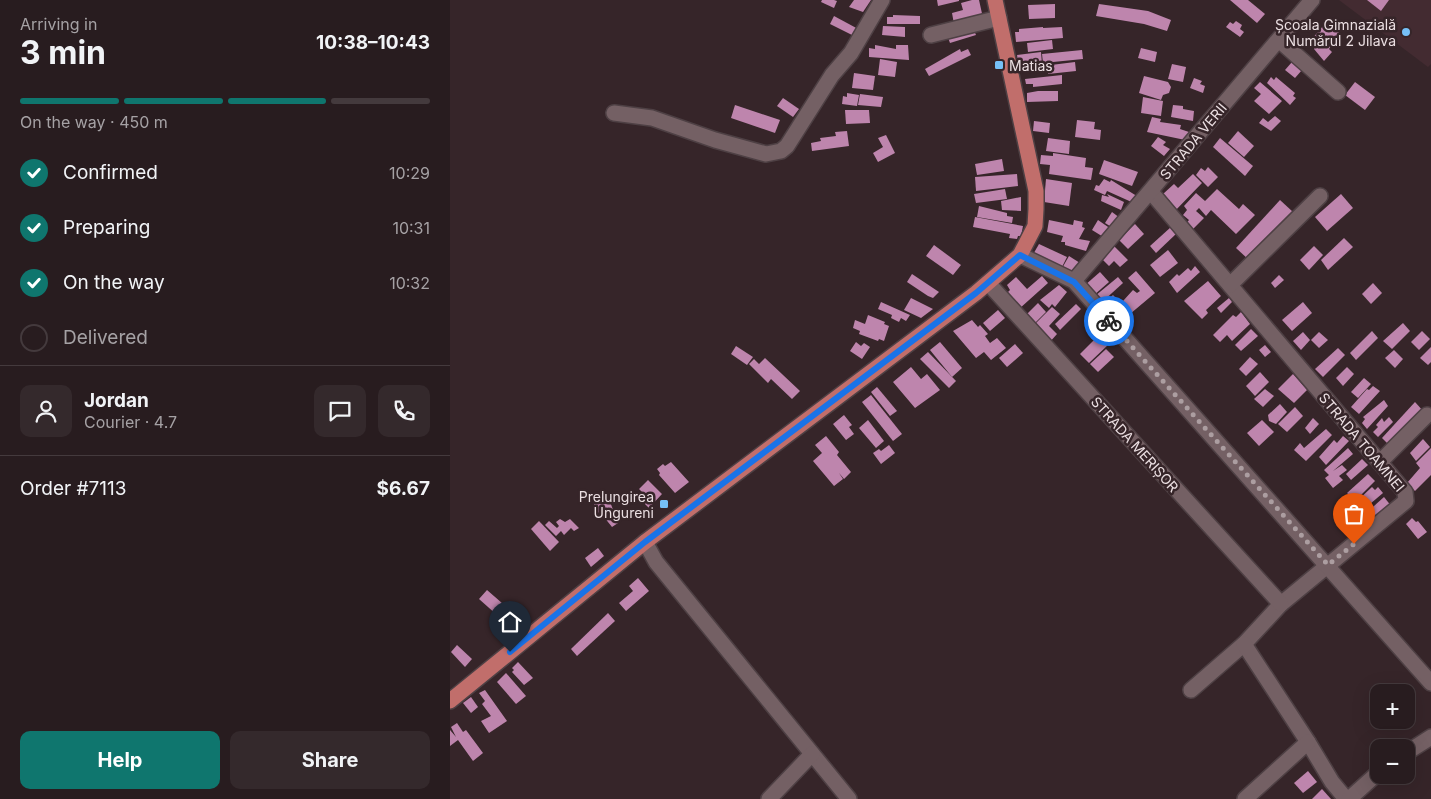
<!DOCTYPE html>
<meta charset="utf-8">
<style>
body{margin:0;font-family:Inter,sans-serif;background:#34292c;color:#f1f3f6;height:100vh;display:flex;flex-direction:column;font-size:19px;white-space:nowrap}
*{box-sizing:border-box;margin:0}
p{font-size:16px;color:#a5a1a4}
.icon{flex:none;width:28px;height:28px;fill:none;stroke:currentColor;stroke-width:2;stroke-linecap:round;stroke-linejoin:round}
.map{position:relative;flex:1;overflow:hidden}
.side{display:flex;flex-direction:column;background:#281c1f;width:450px}
.side>*{flex:none}
.tools{position:absolute;left:920px;top:684px;display:grid;gap:10px}
.tools a{display:grid;place-items:center;width:45px;height:45px;border-radius:10px;background:#281c1f;box-shadow:0 5px 20px #0002,0 0 0 1px #443a3d;font-size:25px}
.pin{position:absolute;display:grid;place-items:center;width:42px;height:42px;color:#fff;margin:-51px -21px;border-radius:50% 50% 50% 0;rotate:-45deg;box-shadow:0 0 5px #0007}
.pin .icon{rotate:45deg}
.courier{position:absolute;display:grid;place-items:center;width:50px;height:50px;margin:-25px;border:4px solid #1a73e8;border-radius:50%;background:#fff;color:#222;box-shadow:0 1px 6px #0007}
.overview em{font-style:normal;font-weight:700}
.overview div{display:flex;flex-direction:column-reverse}
.overview{display:flex;align-items:center;justify-content:space-between;height:85px;padding:0 20px}
h1{font-size:32px;font-weight:700;line-height:38px}
.bar{display:grid;grid-template-columns:repeat(4,1fr);gap:8px 5px;align-content:center;height:60px;padding:0 20px}
.bar i{height:6px;border-radius:4px;background:#443a3d}
.bar .selected{background:#0f766e}
.bar p{grid-column:span 4}
.line{display:flex;align-items:center;gap:12px;padding:0 20px;border-top:1px solid #443a3d}
.line div{flex:1}
.round{display:grid;place-items:center;flex:none;width:52px;height:52px;border-radius:10px;background:#34292c}
ol{padding:0 20px;list-style:none}
li{display:flex;align-items:center;gap:15px;height:55px}
li p{margin-inline-start:auto}
li .icon{padding:5px;border-radius:50%;background:#0f766e;color:#fff;stroke-width:4}
li:last-child{color:#a5a1a4}
li i{width:28px;height:28px;border:2px solid #443a3d;border-radius:50%}
.button{display:flex;gap:10px;margin-top:auto;padding:10px 20px}
.button a{flex:1;height:58px;border-radius:10px;background:#0f766e;color:#fff;font-size:20px;font-weight:700;line-height:58px;text-align:center}
.button a+a{background:#34292c;color:#f1f3f6}
main{display:flex;flex:1;min-height:0}
.map>svg:first-child{display:block}
.built{fill:#432b31}
.building{fill:#be85ad}
.lines{fill:none;stroke-linecap:round;stroke-linejoin:round}
.minor-casing{stroke:#4e4044;stroke-width:18}
.major-casing{stroke:#4e4044;stroke-width:18}
.minor{stroke:#746064;stroke-width:15}
.major{stroke:#c16e6b;stroke-width:15}
.done{stroke:#ac9ea1;stroke-width:5;stroke-dasharray:0 9}
.route{stroke:#1a73e8;stroke-width:6}
.poi-dot{fill:#76c0f7;stroke:#362529;stroke-width:2}
.labels{text-anchor:middle;dominant-baseline:central;stroke-width:5;stroke-linejoin:round;paint-order:stroke}
.poi-label{font-size:14px;fill:#ebdfe2;stroke:#362529;text-anchor:end}
.street-label{font-size:14px;fill:#ebdfe2;stroke:#362529}
</style>
<main>
<section class="side">
<div class="overview"><div><h1>3 min</h1><p>Arriving in</p></div><em>10:38–10:43</em></div>
<div class="bar"><i class="selected"></i><i class="selected"></i><i class="selected"></i><i></i><p>On the way · 450 m</p></div>
<ol>
<li><svg class="icon" aria-label="check" viewBox="0 0 24 24"><path d="M5 12l5 5 9-10"/></svg>Confirmed<p>10:29</p></li>
<li><svg class="icon" aria-label="check" viewBox="0 0 24 24"><path d="M5 12l5 5 9-10"/></svg>Preparing<p>10:31</p></li>
<li><svg class="icon" aria-label="check" viewBox="0 0 24 24"><path d="M5 12l5 5 9-10"/></svg>On the way<p>10:32</p></li>
<li><i></i>Delivered</li>
</ol>
<div class="line" style="height:90px"><a class="round"><svg class="icon" aria-label="person" viewBox="0 0 24 24"><circle cx="12" cy="8" r="4"/><path d="M4 21q1-7 8-7t8 7"/></svg></a><div><b>Jordan</b><p>Courier · 4.7</p></div><a class="round"><svg class="icon" aria-label="chat" viewBox="0 0 24 24"><path d="M4 5h16v11H9l-5 4z"/></svg></a><a class="round"><svg class="icon" aria-label="phone" viewBox="0 0 24 24"><path d="M5 4h4l2 5-3 2q2 4 5 5l2-3 5 2v4C11 20 4 13 5 4z"/></svg></a></div>
<div class="line" style="height:65px"><div>Order #7113</div><b>$6.67</b></div>
<div class="button"><a>Help</a><a>Share</a></div>
</section>
<div class="map">
<svg width="981" height="799" viewBox="0 0 981 799">
<rect width="100%" height="100%" fill="#362529"/>
<polygon class="built" points="889,0 981,0 981,64 978,67"/>
<g class="building">
<polygon points="372,0 384,0 387,1 384,8 371,2"/>
<polygon points="404,0 421,0 413,12 399,7"/>
<polygon points="487,0 509,0 509,1 488,6"/>
<polygon points="522,0 529,0 533,18 504,24 502,13 513,10 511,3"/>
<polygon points="780,0 798,0 815,14 807,23"/>
<polygon points="917,0 939,0 931,11"/>
<polygon points="605,4 605,18 579,19 578,5"/>
<polygon points="649,4 698,11 721,20 717,31 694,24 646,16"/>
<polygon points="443,15 470,16 470,24 437,24 437,17 443,17"/>
<polygon points="384,16 410,30 406,37 380,24"/>
<polygon points="786,21 792,25 790,29 794,32 790,37 776,27 780,22 783,24"/>
<polygon points="433,26 455,27 455,37 432,35"/>
<polygon points="873,26 883,30 885,28 892,36 881,46 879,49 882,52 874,61 864,49 865,42 862,39"/>
<polygon points="593,27 593,28 612,27 613,38 566,42 565,32 569,32 569,29"/>
<polygon points="523,28 526,35 500,43 497,35"/>
<polygon points="602,40 603,49 578,52 577,43"/>
<polygon points="425,45 446,49 446,45 458,45 459,60 419,57 419,48 425,49"/>
<polygon points="691,48 707,52 705,62 688,58"/>
<polygon points="510,49 511,52 518,49 521,55 479,76 475,69"/>
<polygon points="632,50 633,59 593,63 592,54"/>
<polygon points="591,52 592,64 569,67 567,55"/>
<polygon points="430,59 447,62 445,77 428,75"/>
<polygon points="625,62 626,71 598,74 598,72 594,72 593,66"/>
<polygon points="842,62 852,70 845,78 835,70"/>
<polygon points="722,64 736,67 733,82 718,79"/>
<polygon points="404,73 425,76 423,90 402,88"/>
<polygon points="612,75 612,84 583,87 583,84 576,84 575,79"/>
<polygon points="694,76 718,82 721,87 719,93 713,95 711,100 689,93"/>
<polygon points="821,77 824,80 826,77 845,93 843,96 846,98 840,105 817,83"/>
<polygon points="744,78 752,81 750,84 755,86 753,93 740,88"/>
<polygon points="810,82 832,101 819,114 804,101 811,94 804,88"/>
<polygon points="905,82 925,97 915,110 895,95"/>
<polygon points="588,91 608,91 608,101 577,102 577,93"/>
<polygon points="397,93 409,95 407,106 392,104 393,96 397,97"/>
<polygon points="410,94 433,97 431,107 408,105"/>
<polygon points="693,97 713,101 711,116 691,113"/>
<polygon points="333,98 349,109 343,117 327,106"/>
<polygon points="285,105 330,120 325,133 281,118"/>
<polygon points="723,105 733,106 733,109 744,111 743,121 721,117"/>
<polygon points="395,110 419,110 420,123 396,124"/>
<polygon points="825,116 831,121 821,131 809,123 813,118 818,122"/>
<polygon points="702,117 711,119 710,122 731,125 730,129 745,134 740,141 697,132"/>
<polygon points="627,120 645,122 644,129 651,130 650,140 625,137"/>
<polygon points="584,121 600,123 599,133 583,131"/>
<polygon points="397,131 399,146 362,151 361,143 371,141 370,138 386,136 385,132"/>
<polygon points="788,131 804,146 794,157 778,143"/>
<polygon points="436,135 445,153 428,162 423,153 433,147 428,138"/>
<polygon points="708,137 716,142 713,145 720,149 714,156 701,146"/>
<polygon points="598,138 620,141 619,154 596,151"/>
<polygon points="770,138 803,166 795,176 763,147"/>
<polygon points="603,153 636,158 635,167 643,168 641,180 599,174 600,165 590,164 591,155 603,156"/>
<polygon points="552,159 554,171 527,175 525,164"/>
<polygon points="654,160 688,172 682,186 649,174"/>
<polygon points="758,167 768,177 758,187 746,175 751,168 755,171"/>
<polygon points="567,174 568,186 526,191 525,177"/>
<polygon points="743,174 752,183 723,213 716,205 720,201 713,194 724,184 728,188"/>
<polygon points="596,179 622,183 619,206 594,202"/>
<polygon points="654,179 660,182 661,180 690,198 686,204 657,191 655,195 644,190 646,185 649,186"/>
<polygon points="555,189 557,199 526,203 524,194"/>
<polygon points="767,189 789,209 793,204 805,215 786,234 761,210 756,216 749,208 746,211 754,218 741,231 735,225 739,220 733,215 737,210 734,206 746,193 755,201"/>
<polygon points="657,194 674,202 671,210 651,201 652,195 659,197"/>
<polygon points="891,194 903,208 877,231 865,217"/>
<polygon points="571,197 571,211 552,210 551,201"/>
<polygon points="830,200 843,212 799,260 786,248"/>
<polygon points="529,206 557,213 557,216 563,217 562,223 527,217"/>
<polygon points="662,212 670,218 663,228 655,223"/>
<polygon points="525,217 573,226 571,236 568,236 567,239 559,238 560,234 523,227"/>
<polygon points="599,220 623,225 624,220 633,222 632,227 635,228 629,239 640,241 636,251 615,245 615,242 611,242 613,236 597,232"/>
<polygon points="648,220 661,229 655,238 642,230"/>
<polygon points="685,224 694,234 678,249 669,240"/>
<polygon points="721,227 727,233 706,253 700,246"/>
<polygon points="894,238 903,247 878,270 871,260"/>
<polygon points="589,244 617,257 611,269 581,258"/>
<polygon points="484,245 511,265 503,275 476,256"/>
<polygon points="664,246 678,260 670,267 664,261 659,266 652,259"/>
<polygon points="864,246 873,255 859,270 850,260"/>
<polygon points="718,250 728,263 710,277 700,265"/>
<polygon points="619,256 630,263 622,276 611,270"/>
<polygon points="745,266 750,272 727,293 719,282 727,274 729,276 738,268 741,271"/>
<polygon points="686,271 705,293 680,314 677,311 668,318 663,312 683,290 687,293 690,291 678,278"/>
<polygon points="650,272 659,282 643,296 634,286"/>
<polygon points="462,274 489,292 483,298 478,296 457,282"/>
<polygon points="829,275 834,280 825,288 821,283"/>
<polygon points="592,276 598,283 569,309 556,294 560,290 557,285 566,277 577,289"/>
<polygon points="668,277 673,283 651,303 645,296"/>
<polygon points="758,281 771,296 756,310 758,313 752,319 734,301"/>
<polygon points="923,283 932,293 921,304 912,294"/>
<polygon points="609,285 617,292 605,307 602,304 599,308 590,300"/>
<polygon points="663,295 670,303 658,313 652,305"/>
<polygon points="461,298 483,309 471,318 454,310"/>
<polygon points="779,298 782,302 771,313 767,308"/>
<polygon points="431,302 460,315 456,321 451,318 449,322 441,318 442,315 428,309"/>
<polygon points="853,302 862,313 842,331 832,320"/>
<polygon points="588,303 596,312 585,323 577,314"/>
<polygon points="626,304 631,309 610,330 605,324"/>
<polygon points="602,307 610,314 599,326 607,334 599,343 582,327"/>
<polygon points="548,310 555,318 540,331 533,323"/>
<polygon points="791,312 800,324 782,341 777,335 770,342 763,335 783,315 786,317"/>
<polygon points="418,315 435,322 434,324 439,326 434,341 429,339 428,341 409,334 410,331 403,328 405,320 415,324"/>
<polygon points="522,320 528,327 530,325 538,334 535,336 540,343 547,338 556,348 541,360 534,352 526,358 503,331"/>
<polygon points="953,323 960,331 942,349 933,341"/>
<polygon points="801,329 808,336 791,351 785,345"/>
<polygon points="922,331 928,338 906,360 900,353"/>
<polygon points="972,331 980,339 969,350 961,342"/>
<polygon points="853,332 860,340 851,350 843,341"/>
<polygon points="869,332 878,340 869,348 861,340"/>
<polygon points="646,338 650,342 654,338 659,344 639,363 630,354"/>
<polygon points="406,342 411,346 414,343 420,347 412,359 400,351"/>
<polygon points="490,342 512,368 502,377 480,350"/>
<polygon points="565,344 573,353 557,367 549,358"/>
<polygon points="815,345 821,352 815,357 809,350"/>
<polygon points="286,346 303,357 297,365 281,354"/>
<polygon points="981,347 981,362 978,365 970,358"/>
<polygon points="888,348 895,355 873,377 865,369"/>
<polygon points="656,349 664,357 648,372 640,364"/>
<polygon points="944,350 953,359 945,368 935,358"/>
<polygon points="478,352 506,381 499,388 470,359"/>
<polygon points="800,357 808,364 796,376 789,369"/>
<polygon points="315,358 350,391 342,399 321,379 318,383 299,364 304,359 309,364"/>
<polygon points="461,367 471,379 477,374 490,390 465,408 443,382"/>
<polygon points="897,367 904,374 893,386 886,378"/>
<polygon points="810,372 819,382 805,396 796,386"/>
<polygon points="843,374 857,390 844,403 828,389"/>
<polygon points="914,378 921,384 908,398 901,392"/>
<polygon points="923,386 930,391 909,414 901,407 917,389 919,390"/>
<polygon points="427,387 447,411 440,416 421,392"/>
<polygon points="815,389 824,396 813,407 804,399"/>
<polygon points="421,395 452,434 443,441 412,402"/>
<polygon points="934,400 938,406 917,429 912,423 915,419 913,417"/>
<polygon points="965,402 974,412 940,446 932,438"/>
<polygon points="830,404 837,412 826,424 819,421 818,415"/>
<polygon points="845,407 853,416 837,432 828,424"/>
<polygon points="394,415 402,425 399,427 404,434 396,440 383,424"/>
<polygon points="939,417 943,422 928,437 923,432 928,427 926,425 932,418 934,422"/>
<polygon points="863,418 869,424 860,434 855,428"/>
<polygon points="418,420 434,441 426,448 409,428"/>
<polygon points="812,420 824,432 809,446 797,433"/>
<polygon points="876,429 882,435 856,461 844,450 850,443 854,448"/>
<polygon points="376,436 389,452 387,455 401,472 394,479 389,473 393,479 384,486 363,461 372,453 365,445"/>
<polygon points="893,436 899,441 876,465 869,457 884,440 887,443"/>
<polygon points="973,439 980,447 966,461 960,453"/>
<polygon points="439,445 445,453 431,464 423,453 429,449 431,451"/>
<polygon points="898,448 903,454 883,471 892,465 897,470 889,476 893,480 883,488 875,478 879,475 874,470"/>
<polygon points="981,448 981,475 965,491 957,483 970,468 966,463"/>
<polygon points="912,459 918,465 901,480 896,474"/>
<polygon points="221,462 239,482 225,493 209,475 210,473 207,469 213,464 215,466"/>
<polygon points="918,474 925,481 905,501 897,493"/>
<polygon points="198,480 212,494 199,508 189,498 193,493 189,489"/>
<polygon points="922,487 925,490 928,487 933,493 907,515 903,510 909,502 907,501"/>
<polygon points="934,497 942,507 921,525 914,515"/>
<polygon points="159,499 168,523 162,527 150,512 147,513 144,504"/>
<polygon points="962,518 966,522 968,521 977,532 968,539 956,524"/>
<polygon points="110,519 115,522 120,519 129,528 124,531 121,528 114,535 111,531 106,536 95,525 99,521 107,528 109,526 106,522"/>
<polygon points="89,521 109,542 100,551 81,529"/>
<polygon points="148,548 154,556 141,567 135,558"/>
<polygon points="188,578 199,591 176,611 169,603 183,591 179,586"/>
<polygon points="37,590 60,610 55,616 51,612 47,615 29,599"/>
<polygon points="158,613 165,621 127,656 121,649"/>
<polygon points="7,645 22,659 15,667 1,652"/>
<polygon points="68,662 83,678 74,685 62,672 64,670 62,668"/>
<polygon points="56,673 76,696 66,704 47,682"/>
<polygon points="35,690 57,721 39,733 31,721 41,716 32,704 35,701 29,693"/>
<polygon points="21,697 28,707 21,713 13,703"/>
<polygon points="7,723 13,732 16,730 33,753 23,761 8,740 0,746 0,730 6,737 1,727"/>
<polygon points="858,771 867,782 853,793 844,783"/>
<polygon points="872,789 881,799 862,799"/>
</g>
<g class="lines">
<g class="minor-casing">
<g id="minor">
<polyline points="481,35 549,18"/>
<polyline points="829,40 888,92"/>
<polyline points="164,113 202,118 265,140 316,154 331,151 337,146 382,75 401,53 432,0"/>
<polyline points="701,192 955,492 956,501 831,604 794,644 741,690"/>
<polyline points="570,255 624,281 981,683"/>
<polyline points="624,281 862,0"/>
<polyline points="538,283 831,604"/>
<polyline points="780,285 870,196"/>
<polyline points="930,462 977,415"/>
<polyline points="195,542 206,562 399,799"/>
<polyline points="794,644 858,742 882,782 896,799"/>
<polyline points="956,753 981,737"/>
<polyline points="319,799 362,754"/>
<polyline points="795,799 858,742"/>
<polyline points="899,799 929,772"/>
</g>
</g>
<g class="major-casing">
<polyline id="major" points="0,701 195,542 526,293 570,255 585,226 586,209 586,191 545,0"/>
</g>
<use href="#minor" class="minor"/>
<use href="#major" class="major"/>
</g>
<g class="lines">
<polyline class="done" points="659,321 878,565 904,544"/>
<polyline class="route" points="60,652 195,542 526,293 570,255 624,282 659,321"/>
</g>
<g class="poi-dot">
<circle cx="956" cy="32" r="5"/>
<rect x="544" y="60" width="10" height="10" rx="2.5"/>
<rect x="209" y="499" width="10" height="10" rx="2.5"/>
</g>
<g class="labels">
<g class="poi-label">
<text x="946" y="24">Școala Gimnazială<tspan x="946" dy="16">Numărul 2 Jilava</tspan></text>
<text x="559" y="65" text-anchor="start">Matias</text>
<text x="204" y="496">Prelungirea<tspan x="204" dy="16">Ungureni</tspan></text>
</g>
<g class="street-label">
<text transform="translate(743 141) rotate(-50)">STRADA VERII</text>
<text transform="translate(912 442) rotate(50)">STRADA TOAMNEI</text>
<text transform="translate(685 444) rotate(48)">STRADA MERIȘOR</text>
</g>
</g>
</svg>
<div class="tools">
<a>+</a>
<a>−</a>
</div>
<div class="pin" style="left:904px;top:544px;background:#ea580c"><svg class="icon" aria-label="bag" viewBox="0 0 24 24"><path d="M5 8h14l-1 12H6zM9 8a3 3 0 0 1 6 0"/></svg></div>
<div class="pin" style="left:60px;top:652px;background:#1f2937"><svg class="icon" aria-label="home" viewBox="0 0 24 24"><path d="M3 11l9-7 9 7M6 9v11h12V9"/></svg></div>
<div class="courier" style="left:659px;top:321px"><svg class="icon" aria-label="bike" viewBox="0 0 24 24"><circle cx="6" cy="16" r="4"/><circle cx="18" cy="16" r="4"/><path d="M6 16l4-8h5l3 8M10 8l3 8H6M13 5h3"/></svg></div>
</div>
</main>
